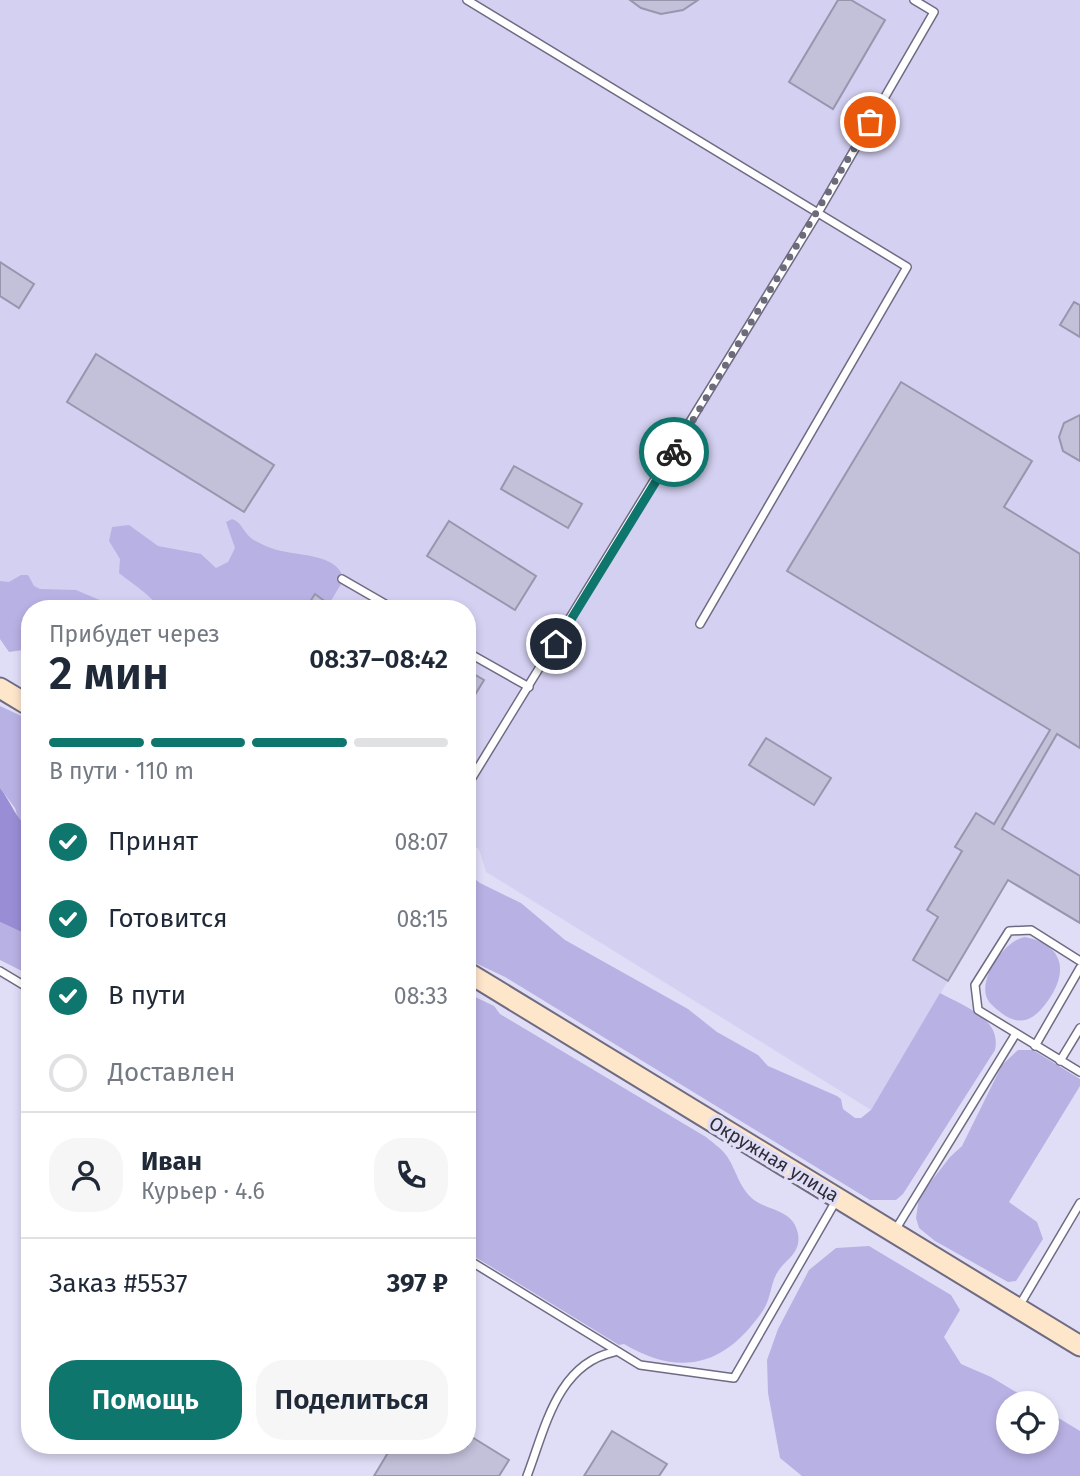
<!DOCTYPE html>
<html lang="ru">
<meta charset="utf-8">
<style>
body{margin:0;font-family:"Fira Sans",sans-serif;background:#f6f6f7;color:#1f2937;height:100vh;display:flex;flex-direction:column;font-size:26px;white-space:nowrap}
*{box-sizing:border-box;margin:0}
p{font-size:23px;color:#747a83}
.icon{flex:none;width:38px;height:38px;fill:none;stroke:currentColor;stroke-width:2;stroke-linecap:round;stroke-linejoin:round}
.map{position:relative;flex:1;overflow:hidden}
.panel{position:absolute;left:21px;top:600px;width:455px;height:854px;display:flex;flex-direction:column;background:#fff;border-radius:28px;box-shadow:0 4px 10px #0003}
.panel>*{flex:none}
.controls{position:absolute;left:996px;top:1391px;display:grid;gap:14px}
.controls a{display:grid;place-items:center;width:63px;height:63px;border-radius:50%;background:#fff;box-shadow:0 4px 10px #0003;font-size:35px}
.pin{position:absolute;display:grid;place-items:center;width:60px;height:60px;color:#fff;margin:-30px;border:4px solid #fff;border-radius:50%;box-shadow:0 2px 7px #0007}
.courier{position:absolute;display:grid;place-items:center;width:70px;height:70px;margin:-35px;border:5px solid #0f766e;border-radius:50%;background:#fff;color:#222;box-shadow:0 2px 9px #0007}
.head em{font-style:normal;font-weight:600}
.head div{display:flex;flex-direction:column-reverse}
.head{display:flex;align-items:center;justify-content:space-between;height:119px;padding:0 28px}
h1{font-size:46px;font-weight:600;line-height:52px}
.bar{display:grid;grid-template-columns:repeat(4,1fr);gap:10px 7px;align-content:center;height:84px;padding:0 28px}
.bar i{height:9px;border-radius:5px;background:#e0e1e3}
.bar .selected{background:#0f766e}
.bar p{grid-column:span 4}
.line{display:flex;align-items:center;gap:18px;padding:0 28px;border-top:2px solid #e0e1e3}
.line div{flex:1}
.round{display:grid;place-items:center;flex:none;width:74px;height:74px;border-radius:28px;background:#f6f6f7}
ol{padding:0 28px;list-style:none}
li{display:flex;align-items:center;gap:21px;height:77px}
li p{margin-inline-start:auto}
li .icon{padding:7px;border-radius:50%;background:#0f766e;color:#fff;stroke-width:4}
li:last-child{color:#747a83}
li i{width:38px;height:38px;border:4px solid #e0e1e3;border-radius:50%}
.primary-button{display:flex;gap:14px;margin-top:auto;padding:14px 28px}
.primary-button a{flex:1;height:80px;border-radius:28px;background:#0f766e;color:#fff;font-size:28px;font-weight:600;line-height:80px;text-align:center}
.primary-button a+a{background:#f6f6f7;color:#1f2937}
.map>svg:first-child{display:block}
.built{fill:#d4d0f1}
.green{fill:#b8b1e4}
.water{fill:#998ed6}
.building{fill:#c3c1da;stroke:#9896ad;stroke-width:2}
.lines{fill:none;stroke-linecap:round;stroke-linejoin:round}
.service-casing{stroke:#6e6b82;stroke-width:10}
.secondary-casing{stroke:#6e6b82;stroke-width:23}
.service{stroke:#fff;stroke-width:7}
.secondary{stroke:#fee6cb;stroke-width:19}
.done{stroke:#6c6b7a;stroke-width:7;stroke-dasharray:0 12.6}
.route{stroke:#0f766e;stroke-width:9}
.labels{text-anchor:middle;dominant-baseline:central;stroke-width:7;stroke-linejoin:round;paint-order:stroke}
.street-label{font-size:19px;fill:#2e2d37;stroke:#e0def7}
</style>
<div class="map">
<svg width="1080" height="1476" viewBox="0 0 1080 1476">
<rect width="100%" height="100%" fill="#e0def7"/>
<polygon class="built" points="0,0 1080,0 1080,923 1008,880 871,1110 486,872 479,849 467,842 467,609 30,609 0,603"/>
<g class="green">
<path d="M232,519C242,522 243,532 251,538C256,542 265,546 271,548C293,557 336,551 344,579L326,609H159C154,597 130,582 119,573L120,559L109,541L112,527L129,525L158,546L201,554L216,568L228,562L235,548L226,522Z"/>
<polygon points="21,575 28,575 34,586 40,589 76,590 102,601 108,609 30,609 30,649 9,652 0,639 0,581 9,582"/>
<polygon points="0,706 30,720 30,830 19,821 15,808 0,788"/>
<path d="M467,873L480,883L521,903L565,940L688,1009L717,1032L758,1055L768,1066L837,1096L841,1099L843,1109L855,1118H861L871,1110L940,993C963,1006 1002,1018 995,1050L903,1194L896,1200H870L505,977L467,959Z"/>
<polygon points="0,922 30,936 30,975 0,960"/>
<path d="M1025,937C1060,944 1069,967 1051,996C1033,1024 1017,1030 991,1004C972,985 1004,940 1025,937Z"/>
<path d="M467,993L494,1006L500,1014L706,1137C713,1143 721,1148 726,1155C737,1170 738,1187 754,1200C769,1211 794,1210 798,1234C801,1252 788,1258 779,1270C771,1280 771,1298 764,1309C727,1364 683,1379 624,1344L619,1345L467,1252Z"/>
<polygon points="1018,1050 1033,1050 1080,1079 1080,1086 1009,1202 1037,1222 1043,1239 1016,1281 1008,1282 935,1241 919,1228 916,1218 919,1197 950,1157 962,1146 1002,1065"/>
<polygon points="869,1246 951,1295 960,1310 944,1337 961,1364 991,1377 1034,1403 1008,1404 1008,1442 1046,1442 1047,1411 1080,1431 1080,1476 802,1476 780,1458 768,1393 767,1360 778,1329 809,1270 836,1248"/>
</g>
<path class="water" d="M0,788C11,802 16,819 30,830V936L0,922Z"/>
<g class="building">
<polygon points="630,0 698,0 683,10 661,14 641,8"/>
<polygon points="838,0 851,0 885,20 833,109 789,82"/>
<polygon points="0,262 34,284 19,308 0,296"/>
<polygon points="1074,302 1080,305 1080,337 1060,325"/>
<polygon points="96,354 274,465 244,512 67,402"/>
<polygon points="901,382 1032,461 1004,507 1080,554 1080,748 1057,734 1002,829 1080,876 1080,923 1008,880 948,981 913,960 938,917 927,910 962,851 955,847 976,813 994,824 1050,730 787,571"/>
<polygon points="1080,415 1080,461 1063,451 1059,437 1064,423"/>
<polygon points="514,466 582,504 568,528 501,489"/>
<polygon points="449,521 536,576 515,610 427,556"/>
<polygon points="315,594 323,600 316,609 308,605"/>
<polygon points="467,670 484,680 467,708"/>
<polygon points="766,738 831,778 814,805 749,765"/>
<polygon points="612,1431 667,1464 659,1476 584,1476"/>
<polygon points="467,1434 509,1460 499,1476 374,1476 392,1446 467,1446"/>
</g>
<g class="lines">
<g class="service-casing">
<g id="service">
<polyline points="467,0 907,267 700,624"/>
<polyline points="342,579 394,609"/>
<polyline points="467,652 529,687"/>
<polyline points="467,786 819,211 934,12 914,0"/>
<polyline points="1080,961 1031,930 1009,931 975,985 978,1010 1080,1072"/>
<polyline points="0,971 30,989"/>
<polyline points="1035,1046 1080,968"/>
<polyline points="1060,1061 1080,1028"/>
<polyline points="894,1232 1015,1035"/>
<polyline points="467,1259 640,1365 734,1378 837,1199"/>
<polyline points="1018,1308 1080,1203"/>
<path d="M527,1476C545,1429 557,1364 614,1352"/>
</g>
</g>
<g class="secondary-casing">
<g id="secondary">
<polyline points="0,688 30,706"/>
<polyline points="467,972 1080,1346"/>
</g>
</g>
<use href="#service" class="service"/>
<use href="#secondary" class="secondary"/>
</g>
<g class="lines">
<polyline class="done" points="674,452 870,122"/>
<polyline class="route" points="556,644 674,452"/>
</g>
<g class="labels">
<g class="street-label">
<text transform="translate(774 1159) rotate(31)">Окружная улица</text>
</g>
</g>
</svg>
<div class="controls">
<a><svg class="icon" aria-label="locate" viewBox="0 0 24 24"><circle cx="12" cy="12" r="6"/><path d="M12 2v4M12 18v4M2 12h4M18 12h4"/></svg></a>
</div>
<div class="pin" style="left:870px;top:122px;background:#ea580c"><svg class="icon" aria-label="bag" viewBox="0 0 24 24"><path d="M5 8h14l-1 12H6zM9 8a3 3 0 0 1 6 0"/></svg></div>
<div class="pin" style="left:556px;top:644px;background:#1f2937"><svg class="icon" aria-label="home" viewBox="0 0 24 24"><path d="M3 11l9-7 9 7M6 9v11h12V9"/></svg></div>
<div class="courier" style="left:674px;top:452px"><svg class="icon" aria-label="bike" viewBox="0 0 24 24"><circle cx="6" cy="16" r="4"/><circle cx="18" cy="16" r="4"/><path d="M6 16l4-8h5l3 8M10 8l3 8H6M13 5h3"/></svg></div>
<section class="panel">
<div class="head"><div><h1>2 мин</h1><p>Прибудет через</p></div><em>08:37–08:42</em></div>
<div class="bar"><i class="selected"></i><i class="selected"></i><i class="selected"></i><i></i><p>В пути · 110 m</p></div>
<ol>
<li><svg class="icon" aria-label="check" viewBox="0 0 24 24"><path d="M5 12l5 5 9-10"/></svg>Принят<p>08:07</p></li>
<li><svg class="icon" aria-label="check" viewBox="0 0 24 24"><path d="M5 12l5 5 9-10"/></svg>Готовится<p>08:15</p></li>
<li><svg class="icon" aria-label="check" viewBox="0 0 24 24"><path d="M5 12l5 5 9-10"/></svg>В пути<p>08:33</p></li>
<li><i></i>Доставлен</li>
</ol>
<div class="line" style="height:126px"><a class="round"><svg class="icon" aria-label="person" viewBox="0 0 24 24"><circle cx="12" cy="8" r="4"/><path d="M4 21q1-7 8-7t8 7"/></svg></a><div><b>Иван</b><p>Курьер · 4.6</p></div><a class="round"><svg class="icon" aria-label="phone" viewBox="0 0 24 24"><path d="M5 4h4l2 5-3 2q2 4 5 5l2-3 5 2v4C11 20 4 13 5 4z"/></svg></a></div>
<div class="line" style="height:91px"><div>Заказ #5537</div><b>397 ₽</b></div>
<div class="primary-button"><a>Помощь</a><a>Поделиться</a></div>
</section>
</div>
